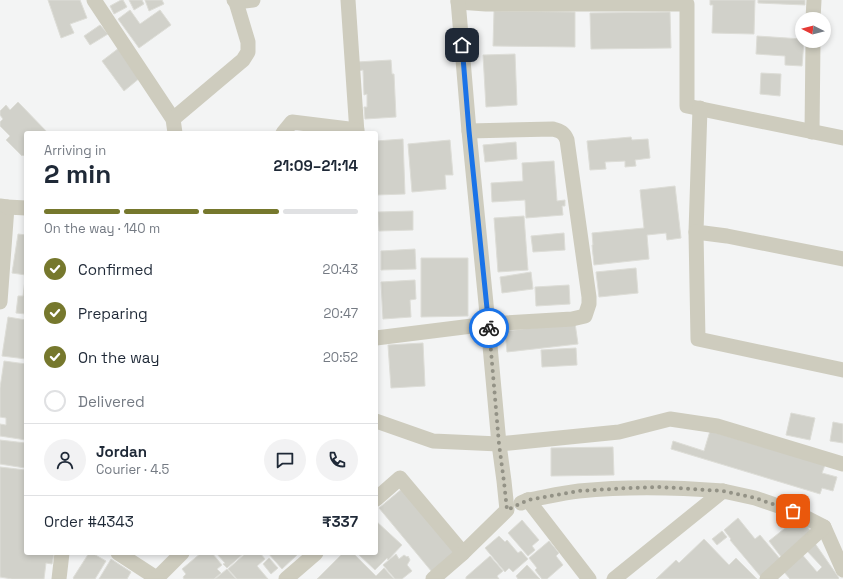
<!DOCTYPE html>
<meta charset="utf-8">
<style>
body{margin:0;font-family:"Space Grotesk",sans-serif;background:#f2f2f3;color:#1f2937;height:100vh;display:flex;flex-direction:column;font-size:15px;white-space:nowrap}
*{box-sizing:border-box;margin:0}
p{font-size:13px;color:#747a83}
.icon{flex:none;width:22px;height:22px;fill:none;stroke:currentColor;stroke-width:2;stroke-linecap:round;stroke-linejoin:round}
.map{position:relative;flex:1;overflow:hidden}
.panel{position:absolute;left:24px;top:131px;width:354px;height:424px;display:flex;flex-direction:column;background:#fff;border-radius:4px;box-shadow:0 2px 6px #0003}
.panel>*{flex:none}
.needle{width:26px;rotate:276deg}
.controls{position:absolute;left:795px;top:12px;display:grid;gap:8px}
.controls a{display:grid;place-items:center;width:36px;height:36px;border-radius:50%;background:#fff;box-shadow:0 2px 6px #0003;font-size:20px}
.pin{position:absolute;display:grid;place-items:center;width:34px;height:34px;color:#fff;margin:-17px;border-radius:8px;box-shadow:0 2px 6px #0006}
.courier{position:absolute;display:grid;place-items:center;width:40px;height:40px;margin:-20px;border:3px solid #1a73e8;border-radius:50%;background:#fff;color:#222;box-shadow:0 1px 5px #0007}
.head em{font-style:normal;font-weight:700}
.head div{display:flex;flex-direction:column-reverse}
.head{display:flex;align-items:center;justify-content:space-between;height:68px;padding:0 20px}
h1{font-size:26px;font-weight:700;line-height:30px}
.bar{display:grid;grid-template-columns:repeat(4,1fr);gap:6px 4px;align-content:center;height:48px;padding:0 20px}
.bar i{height:5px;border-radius:3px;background:#e0e1e3}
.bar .active{background:#76782d}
.bar p{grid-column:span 4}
.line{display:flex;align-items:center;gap:10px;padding:0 20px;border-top:1px solid #e0e1e3}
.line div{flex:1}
.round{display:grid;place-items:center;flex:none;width:42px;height:42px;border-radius:21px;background:#f2f2f3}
ol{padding:0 20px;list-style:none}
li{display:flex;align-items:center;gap:12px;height:44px}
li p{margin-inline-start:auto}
li .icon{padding:4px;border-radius:50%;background:#76782d;color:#fff;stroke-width:4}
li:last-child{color:#747a83}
li i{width:22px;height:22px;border:2px solid #e0e1e3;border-radius:50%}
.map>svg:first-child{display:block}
.building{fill:#d1d1ca;stroke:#ddddd7}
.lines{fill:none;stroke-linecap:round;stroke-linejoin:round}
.minor{stroke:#ceccbe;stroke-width:15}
.done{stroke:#939286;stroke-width:4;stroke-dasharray:0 7.2}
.route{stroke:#1a73e8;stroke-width:5}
</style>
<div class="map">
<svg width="843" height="579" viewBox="0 0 843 579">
<rect width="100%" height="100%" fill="#f3f4f4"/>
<g class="building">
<polygon points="48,0 80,0 87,18 70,24 74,33 61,38"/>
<polygon points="121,0 123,0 127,7 114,14 110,6"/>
<polygon points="129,0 142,0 144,4 134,10"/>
<polygon points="145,0 162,0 164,4 149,11"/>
<polygon points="710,0 755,0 754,34 712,33 713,5 710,5"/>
<polygon points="758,0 805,0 805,5 758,3"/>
<polygon points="130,10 140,24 160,10 171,25 139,48 118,19"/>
<polygon points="494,11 575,12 575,47 493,46"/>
<polygon points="670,12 671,48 591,49 590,13"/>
<polygon points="100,25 108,34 90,45 84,36"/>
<polygon points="757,36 802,39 802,41 804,41 802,66 785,65 785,56 756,54"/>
<polygon points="119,48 141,77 124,91 102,61"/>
<polygon points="515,54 517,105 486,107 483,55"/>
<polygon points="391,60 392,74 394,74 396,117 365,119 364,107 367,107 367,94 364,95 363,70 357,71 357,62"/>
<polygon points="761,73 781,74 780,96 760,94"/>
<polygon points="18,102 48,133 26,133 26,158 23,155 22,156 6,140 10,136 0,126 0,122 3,119 0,115 0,111 6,105 10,110"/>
<polygon points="631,137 632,140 648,139 650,158 635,160 636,166 625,167 625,161 605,162 606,169 590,170 587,141"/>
<polygon points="403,139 405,194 376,195 376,141"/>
<polygon points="450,140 453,175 445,175 446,189 412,192 408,144"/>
<polygon points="516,142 517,159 485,162 483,145"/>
<polygon points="554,161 557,201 565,200 565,206 562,206 563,215 526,218 525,200 492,202 491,183 523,181 522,163"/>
<polygon points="675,186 681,238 667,240 666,233 647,235 649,259 594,265 592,245 593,245 592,233 644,228 640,190"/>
<polygon points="413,211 413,230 379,231 378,212"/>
<polygon points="524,216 528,270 498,272 494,218"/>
<polygon points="564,233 565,250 533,252 531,236"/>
<polygon points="18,234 26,235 26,275 12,273"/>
<polygon points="415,249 416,269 381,270 381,251"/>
<polygon points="421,258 468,258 468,316 421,317"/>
<polygon points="636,268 638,293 599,297 596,272"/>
<polygon points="531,272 533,289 502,293 500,277"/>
<polygon points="25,280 26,281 26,314 16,313 18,296 23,296"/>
<polygon points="415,280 416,299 410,300 411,317 383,319 381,282"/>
<polygon points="569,285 570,304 536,306 535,287"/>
<polygon points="8,317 26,320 26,359 2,356"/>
<polygon points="575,323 578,344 507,352 505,331"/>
<polygon points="423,343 425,386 391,388 388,345"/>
<polygon points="576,348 577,365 542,367 541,350"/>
<polygon points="4,361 26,364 26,440 0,436 0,424 6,425 6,418 0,417 0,388"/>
<polygon points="791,413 815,418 810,440 786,435"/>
<polygon points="833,422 843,424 843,443 830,441"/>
<polygon points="710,431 825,465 822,473 837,477 833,491 822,488 820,494 671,449 673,441 704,451"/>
<polygon points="0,440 26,443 25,468 0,464"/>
<polygon points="613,447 614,475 551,476 551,448"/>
<polygon points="0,467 26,470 26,553 54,553 52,564 46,563 44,579 12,579 0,577"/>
<polygon points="403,488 456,552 432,572 379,508"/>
<polygon points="800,516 812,533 782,558 769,541"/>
<polygon points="738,518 755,539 760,535 781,560 761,577 730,540 731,539 724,530"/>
<polygon points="522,520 539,540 532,546 535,550 528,556 508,533"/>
<polygon points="376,521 402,545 388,560 387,558 375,570 357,553 376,553"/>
<polygon points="722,531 727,537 717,545 712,539"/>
<polygon points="499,536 505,542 507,540 518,553 521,551 528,559 513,572 509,568 505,572 485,548"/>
<polygon points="704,539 729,565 736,558 757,579 656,579 676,560 679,563"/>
<polygon points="549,541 559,553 556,556 563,565 547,579 542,579 535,570 537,568 529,558"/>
<polygon points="814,542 839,578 838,579 790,579 784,572 800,552 817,572 822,567 806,550"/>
<polygon points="89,553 92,553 106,561 95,579 74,579 73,578"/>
<polygon points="201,553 212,553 222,565 217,569 221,573 214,579 184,579 183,577 186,574 182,569"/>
<polygon points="216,553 244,553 227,568 223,564 225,563"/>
<polygon points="246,553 260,553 265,559 257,566 268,579 237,579 228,569"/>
<polygon points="268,553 295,553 297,555 282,569"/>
<polygon points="343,553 353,553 376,576 384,568 394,579 317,579"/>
<polygon points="396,554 399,559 404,555 407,557 408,556 410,560 407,565 412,571 402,579 395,579 383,565"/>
<polygon points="490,556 503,571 497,576 499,579 466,579 466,577"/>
<polygon points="269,558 278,568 271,574 263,564"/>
<polygon points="111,559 131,572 127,579 99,579"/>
<polygon points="527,565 540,579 518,579 516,576"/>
<polygon points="227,569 236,579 215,579"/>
</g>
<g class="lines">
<g class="minor">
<polyline points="94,0 173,119 175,133"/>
<polyline points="234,0 236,2 253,0"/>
<polyline points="348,0 357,133"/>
<polyline points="458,2 486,4 687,4 687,106 843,138"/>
<polyline points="813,19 814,0"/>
<polyline points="700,108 696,232 727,236 843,259"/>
<polyline points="173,119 243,60 248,52 248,42 236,2"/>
<polyline points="812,132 813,41"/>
<polyline points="283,133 292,122 357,130"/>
<polyline points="0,206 7,207 0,302"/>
<polyline points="7,207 26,208"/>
<polyline points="696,232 698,339 843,370"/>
<path d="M376,338L488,324L572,319L585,316L589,304V297L567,140C564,132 560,131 553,129L469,131"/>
<polyline points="376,421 433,441 499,444 619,432 670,419 717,426 843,464"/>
<polyline points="376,499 400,478 463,553 507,510 504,481 499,444 488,324 469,131 458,0"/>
<path d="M528,500C545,497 562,493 579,491C627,486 675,487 723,491"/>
<polyline points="521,503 528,500 589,579"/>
<polyline points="118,553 158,579"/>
<polyline points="157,578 182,553"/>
<polyline points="59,579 62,553"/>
<polyline points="286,579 316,553"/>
<polyline points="433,579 463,553"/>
<polyline points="614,579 723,491 755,498 793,511 824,527 843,570"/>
<polyline points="767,579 824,527"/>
</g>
</g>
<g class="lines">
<polyline class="done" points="489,328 499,444 504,482 507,510 528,500 578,491 628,488 660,487 723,491 755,498 793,511"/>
<polyline class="route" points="462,45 469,131 489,328"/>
</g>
</svg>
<div class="controls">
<a><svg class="needle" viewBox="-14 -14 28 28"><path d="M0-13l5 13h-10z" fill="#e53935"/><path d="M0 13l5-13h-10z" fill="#747a83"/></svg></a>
</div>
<div class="pin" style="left:793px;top:511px;background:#ea580c"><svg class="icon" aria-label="bag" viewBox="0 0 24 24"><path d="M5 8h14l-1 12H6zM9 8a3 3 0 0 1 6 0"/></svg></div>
<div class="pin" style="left:462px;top:45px;background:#1f2937"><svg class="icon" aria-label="home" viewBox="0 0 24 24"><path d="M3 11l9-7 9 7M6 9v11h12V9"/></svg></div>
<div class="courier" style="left:489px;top:328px"><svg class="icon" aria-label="bike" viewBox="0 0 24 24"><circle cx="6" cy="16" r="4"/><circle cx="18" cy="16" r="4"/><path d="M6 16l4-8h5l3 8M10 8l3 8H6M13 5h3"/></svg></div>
<section class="panel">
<div class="head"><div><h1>2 min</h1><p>Arriving in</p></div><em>21:09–21:14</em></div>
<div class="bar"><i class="active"></i><i class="active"></i><i class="active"></i><i></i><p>On the way · 140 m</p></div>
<ol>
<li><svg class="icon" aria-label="check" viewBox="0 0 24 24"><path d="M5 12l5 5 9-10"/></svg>Confirmed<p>20:43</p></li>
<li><svg class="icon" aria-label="check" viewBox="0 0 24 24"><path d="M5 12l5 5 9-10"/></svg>Preparing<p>20:47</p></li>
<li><svg class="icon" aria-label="check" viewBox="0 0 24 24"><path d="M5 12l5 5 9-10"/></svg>On the way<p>20:52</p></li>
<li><i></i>Delivered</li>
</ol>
<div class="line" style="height:72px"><a class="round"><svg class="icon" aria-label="person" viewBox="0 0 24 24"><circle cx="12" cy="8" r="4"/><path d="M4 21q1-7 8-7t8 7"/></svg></a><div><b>Jordan</b><p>Courier · 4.5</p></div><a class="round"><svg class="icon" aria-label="chat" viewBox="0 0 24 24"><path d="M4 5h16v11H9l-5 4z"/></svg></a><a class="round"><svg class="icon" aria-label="phone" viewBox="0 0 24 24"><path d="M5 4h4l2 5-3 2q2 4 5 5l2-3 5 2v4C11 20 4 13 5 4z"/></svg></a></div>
<div class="line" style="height:52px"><div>Order #4343</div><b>₹337</b></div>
</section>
</div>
